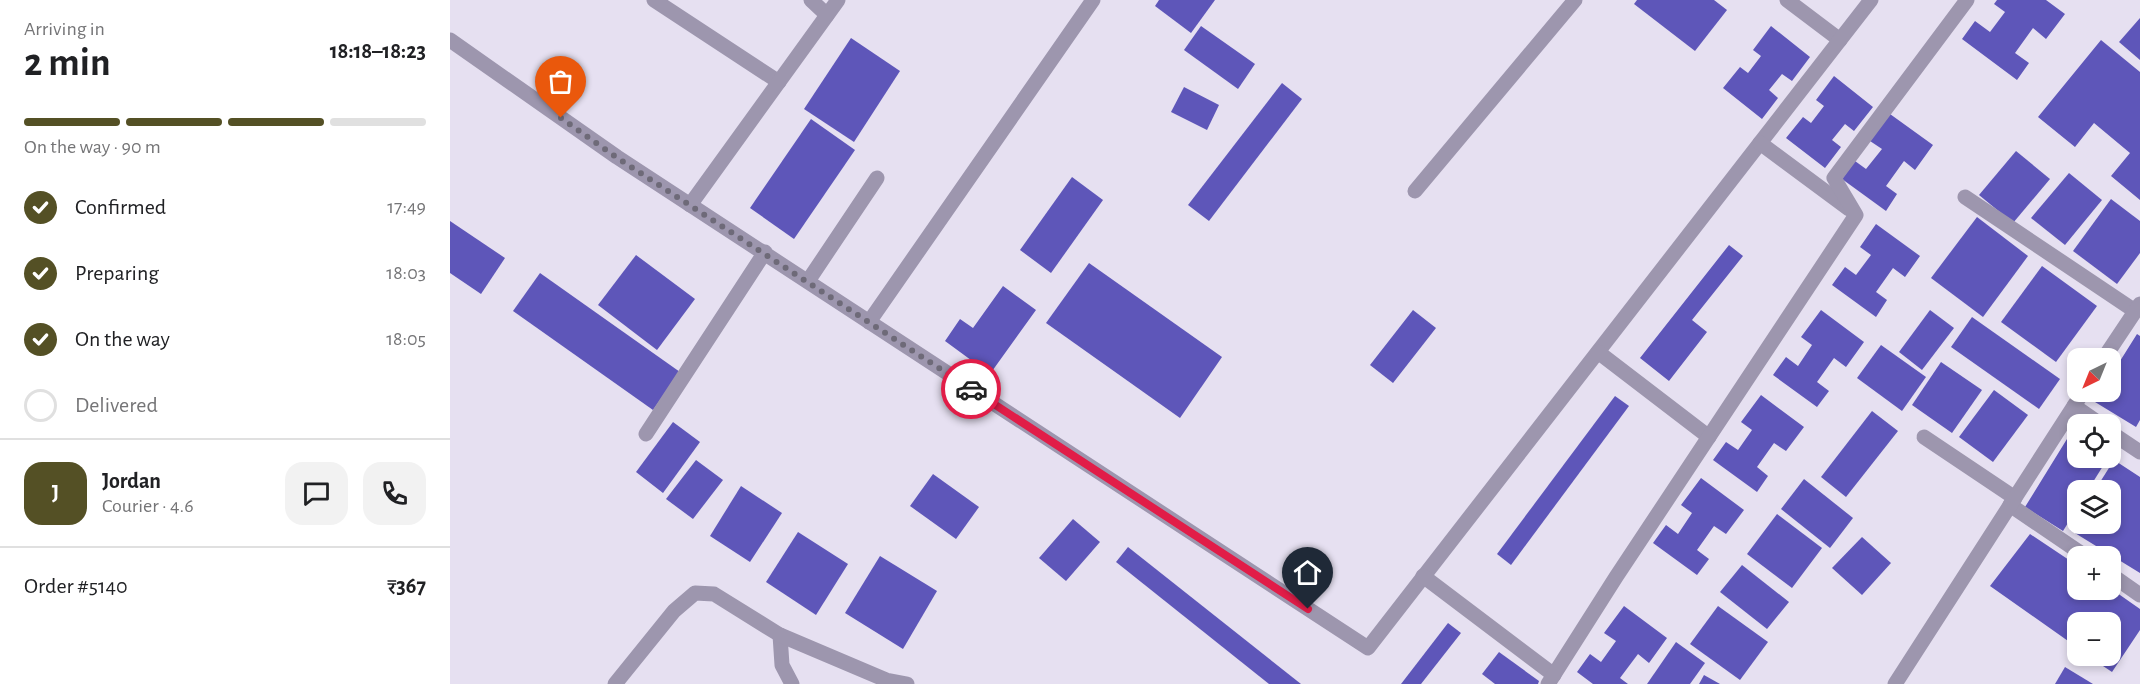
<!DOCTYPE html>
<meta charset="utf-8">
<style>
body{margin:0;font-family:"Alegreya Sans",sans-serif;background:#f2f2f2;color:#202124;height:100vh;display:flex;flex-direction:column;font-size:22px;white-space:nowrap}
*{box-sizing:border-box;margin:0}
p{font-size:20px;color:#757577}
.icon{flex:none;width:33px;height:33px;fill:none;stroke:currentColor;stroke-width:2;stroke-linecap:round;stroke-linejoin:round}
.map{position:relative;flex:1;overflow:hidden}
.sheet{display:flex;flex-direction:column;background:#fff;width:450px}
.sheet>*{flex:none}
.needle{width:39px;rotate:223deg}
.buttons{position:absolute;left:1617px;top:348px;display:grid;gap:12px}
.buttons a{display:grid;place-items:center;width:54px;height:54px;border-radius:12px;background:#fff;box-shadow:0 3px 9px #0003;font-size:30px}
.pin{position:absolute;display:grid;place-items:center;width:51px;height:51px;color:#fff;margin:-62px -26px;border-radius:50% 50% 50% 0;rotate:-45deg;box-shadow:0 0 6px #0007}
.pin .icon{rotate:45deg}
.courier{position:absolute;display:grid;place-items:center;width:60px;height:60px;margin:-30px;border:4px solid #e11d48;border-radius:50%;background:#fff;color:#222;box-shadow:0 2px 8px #0007}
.head em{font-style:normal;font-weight:600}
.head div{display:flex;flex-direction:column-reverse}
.head{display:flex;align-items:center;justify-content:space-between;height:102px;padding:0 24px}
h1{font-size:39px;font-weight:600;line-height:45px}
.bar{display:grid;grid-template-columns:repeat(4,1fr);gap:9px 6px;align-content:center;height:72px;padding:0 24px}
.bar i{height:8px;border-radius:4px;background:#e0e0e0}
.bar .on{background:#545025}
.bar p{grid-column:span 4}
.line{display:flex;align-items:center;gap:15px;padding:0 24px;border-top:2px solid #e0e0e0}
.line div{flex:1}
.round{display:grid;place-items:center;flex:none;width:63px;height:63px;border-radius:18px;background:#f2f2f2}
ol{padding:0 24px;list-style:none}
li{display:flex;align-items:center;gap:18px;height:66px}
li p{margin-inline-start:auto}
li .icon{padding:6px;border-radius:50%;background:#545025;color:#fff;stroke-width:4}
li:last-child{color:#757577}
li i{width:33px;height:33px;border:3px solid #e0e0e0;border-radius:50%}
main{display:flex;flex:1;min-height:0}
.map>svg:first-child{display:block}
.building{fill:#5e56b9}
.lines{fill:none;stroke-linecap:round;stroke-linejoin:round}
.street{stroke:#9d96ae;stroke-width:15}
.done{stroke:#6e6a78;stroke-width:6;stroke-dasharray:0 10.8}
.route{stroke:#e11d48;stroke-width:8}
</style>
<main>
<section class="sheet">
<div class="head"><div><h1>2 min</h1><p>Arriving in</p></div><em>18:18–18:23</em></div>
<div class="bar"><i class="on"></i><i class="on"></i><i class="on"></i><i></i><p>On the way · 90 m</p></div>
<ol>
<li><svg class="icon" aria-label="check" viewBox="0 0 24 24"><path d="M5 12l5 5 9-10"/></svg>Confirmed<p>17:49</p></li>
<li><svg class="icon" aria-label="check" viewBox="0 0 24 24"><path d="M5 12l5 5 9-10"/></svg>Preparing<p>18:03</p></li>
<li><svg class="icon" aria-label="check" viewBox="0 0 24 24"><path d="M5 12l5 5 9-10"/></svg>On the way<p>18:05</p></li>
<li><i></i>Delivered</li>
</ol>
<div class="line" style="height:108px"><b class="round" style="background:#545025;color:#fff">J</b><div><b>Jordan</b><p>Courier · 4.6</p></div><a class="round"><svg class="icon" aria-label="chat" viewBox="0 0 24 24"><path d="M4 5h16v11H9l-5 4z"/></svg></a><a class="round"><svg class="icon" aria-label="phone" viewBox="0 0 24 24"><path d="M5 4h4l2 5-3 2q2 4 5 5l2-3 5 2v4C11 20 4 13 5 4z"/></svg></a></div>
<div class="line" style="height:78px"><div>Order #5140</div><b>₹367</b></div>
</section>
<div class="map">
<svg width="1690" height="684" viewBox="0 0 1690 684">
<rect width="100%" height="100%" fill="#e6e0f1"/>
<g class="building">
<polygon points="709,0 765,0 741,33 705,6"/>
<polygon points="1187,0 1264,0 1277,10 1245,51 1184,4"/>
<polygon points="1547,0 1596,0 1615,14 1596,39 1583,28 1565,53 1579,63 1567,80 1512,39 1525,21 1540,32 1555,12 1544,4"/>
<polygon points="1690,18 1690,60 1669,42"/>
<polygon points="751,26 805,64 788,89 734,50"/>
<polygon points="1321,26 1360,57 1342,81 1332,74 1319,90 1328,98 1312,119 1273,88 1290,67 1298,73 1311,56 1303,50"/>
<polygon points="401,38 450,71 404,142 354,109"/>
<polygon points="1651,40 1690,72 1690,200 1661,176 1680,153 1644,123 1625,147 1588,117"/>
<polygon points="1384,76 1423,107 1404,131 1395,124 1382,140 1391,147 1375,168 1336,138 1353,117 1361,123 1374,106 1366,100"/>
<polygon points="832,83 852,99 759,221 738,205"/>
<polygon points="734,87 769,105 757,130 721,112"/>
<polygon points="1440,114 1483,145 1465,170 1454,161 1436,186 1447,194 1436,211 1392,179 1405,161 1416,169 1432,149 1420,141"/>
<polygon points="361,119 405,150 344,239 300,208"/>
<polygon points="1566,151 1600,179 1563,223 1529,195"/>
<polygon points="1619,173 1652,200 1615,245 1581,218"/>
<polygon points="622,177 653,200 601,273 570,250"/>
<polygon points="1661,199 1690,221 1690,253 1667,284 1623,251"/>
<polygon points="1527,217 1578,256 1533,317 1481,278"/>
<polygon points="0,221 55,258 31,294 0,273"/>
<polygon points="1426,224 1470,256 1455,277 1443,268 1426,292 1437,300 1426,317 1382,285 1395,267 1406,275 1421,255 1410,247"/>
<polygon points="1279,245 1293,256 1242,320 1257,332 1219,381 1190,358"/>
<polygon points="186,255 245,299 207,350 148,305"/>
<polygon points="639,263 772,357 730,418 596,323"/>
<polygon points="1592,266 1647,306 1606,362 1551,322"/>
<polygon points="90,273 230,372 203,410 63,311"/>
<polygon points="553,286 586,310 540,374 495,341 510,319 523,328"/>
<polygon points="963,310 986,328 943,383 920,365"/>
<polygon points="1371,310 1414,342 1396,367 1384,358 1367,382 1379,391 1367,407 1323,375 1336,357 1348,366 1362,345 1351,337"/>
<polygon points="1480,310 1504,328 1472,370 1449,352"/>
<polygon points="1522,317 1610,379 1589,409 1501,347"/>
<polygon points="1687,334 1690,336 1690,420 1686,427 1645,402 1652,392 1660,392 1660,377"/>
<polygon points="1431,345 1476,377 1452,411 1407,378"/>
<polygon points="1491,362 1532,390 1502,433 1462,405"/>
<polygon points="1544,390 1578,415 1543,462 1509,437"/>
<polygon points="1311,395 1354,427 1336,451 1324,443 1307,467 1318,476 1307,492 1263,460 1276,442 1288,450 1302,430 1291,422"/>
<polygon points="1165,396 1179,406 1061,565 1047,554"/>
<polygon points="1422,411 1448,431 1396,497 1371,477"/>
<polygon points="223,422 250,442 213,493 186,472"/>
<polygon points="1625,426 1628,458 1658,458 1638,490 1628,490 1628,507 1613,531 1575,507"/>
<polygon points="246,460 273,480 243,519 216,499"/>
<polygon points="1664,460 1690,477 1690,573 1620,530 1628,519 1628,524 1660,524 1660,490 1645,490"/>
<polygon points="483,474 529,507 506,539 460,506"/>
<polygon points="1251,478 1294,510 1276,534 1264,526 1247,550 1259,559 1247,575 1203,543 1216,525 1228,534 1242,513 1231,505"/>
<polygon points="1354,479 1403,518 1380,548 1331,509"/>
<polygon points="291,486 332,513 300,562 260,536"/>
<polygon points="1327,514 1372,548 1342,588 1297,554"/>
<polygon points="623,519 650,542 616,581 589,558"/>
<polygon points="348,532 398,564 366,615 316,582"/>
<polygon points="1580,534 1628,566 1628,590 1660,588 1690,609 1690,630 1662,672 1638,656 1660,656 1660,622 1628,622 1628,648 1540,586"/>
<polygon points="1412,537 1441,563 1412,595 1382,568"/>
<polygon points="678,547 851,684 819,684 666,562"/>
<polygon points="430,556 487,591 453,649 395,613"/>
<polygon points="1292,565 1339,602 1317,629 1270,592"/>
<polygon points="1174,606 1217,638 1199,663 1188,654 1170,678 1178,684 1143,684 1127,672 1140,654 1151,662 1166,641 1154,633"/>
<polygon points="1268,606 1318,642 1290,680 1240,644"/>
<polygon points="998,623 1011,633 971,684 951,684"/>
<polygon points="1226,642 1255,663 1240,684 1197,684"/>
<polygon points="1049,652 1089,681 1088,684 1045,684 1032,674"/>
<polygon points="1615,667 1643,684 1605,684"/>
<polygon points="1254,675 1270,684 1249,684"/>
</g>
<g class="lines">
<g class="street">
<polyline points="204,0 329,82"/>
<polyline points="361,0 377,15"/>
<polyline points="1337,0 1390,40"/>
<polyline points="0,40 167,157 918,648 1421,0"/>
<polyline points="1310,143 1399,209"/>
<polyline points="965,191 1125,0"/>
<polyline points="1515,197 1685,311"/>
<polyline points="240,205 388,0"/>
<polyline points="358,281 427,178"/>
<polyline points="419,322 643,0"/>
<polyline points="1148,352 1259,437"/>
<polyline points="1654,358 1690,304"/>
<polyline points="1624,406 1650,424"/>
<polyline points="1660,432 1690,452"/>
<polyline points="196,434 315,252"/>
<polyline points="1474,437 1565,498"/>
<polyline points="1560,505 1635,556"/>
<polyline points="1660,574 1690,595"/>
<polyline points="973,576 1104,675"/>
<polyline points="330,635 332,665 342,684"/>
<polyline points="165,684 224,611 245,593 264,594 330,635 436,680 457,684"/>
<polyline points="1098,684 1166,577 1406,215 1384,178 1517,0"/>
<polyline points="1445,684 1633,392"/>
</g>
</g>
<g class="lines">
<polyline class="done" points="111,118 166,157 521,389"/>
<polyline class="route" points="521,389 858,609"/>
</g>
</svg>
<div class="buttons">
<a><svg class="needle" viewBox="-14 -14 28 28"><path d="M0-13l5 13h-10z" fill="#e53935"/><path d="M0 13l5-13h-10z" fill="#757577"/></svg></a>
<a><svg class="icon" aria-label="locate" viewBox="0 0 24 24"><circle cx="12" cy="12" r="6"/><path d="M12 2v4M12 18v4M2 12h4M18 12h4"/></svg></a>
<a><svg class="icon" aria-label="layers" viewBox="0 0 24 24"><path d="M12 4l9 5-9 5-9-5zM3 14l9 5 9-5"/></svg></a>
<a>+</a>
<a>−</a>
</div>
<div class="pin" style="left:111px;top:118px;background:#ea580c"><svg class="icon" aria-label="bag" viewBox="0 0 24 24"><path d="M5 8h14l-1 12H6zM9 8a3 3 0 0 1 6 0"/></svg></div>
<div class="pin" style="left:858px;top:609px;background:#1f2937"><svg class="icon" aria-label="home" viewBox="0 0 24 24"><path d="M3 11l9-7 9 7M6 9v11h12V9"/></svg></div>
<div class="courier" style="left:521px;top:389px"><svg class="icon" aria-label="car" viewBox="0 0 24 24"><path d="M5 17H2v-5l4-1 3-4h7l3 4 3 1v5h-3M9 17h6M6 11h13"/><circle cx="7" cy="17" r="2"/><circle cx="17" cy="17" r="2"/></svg></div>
</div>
</main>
